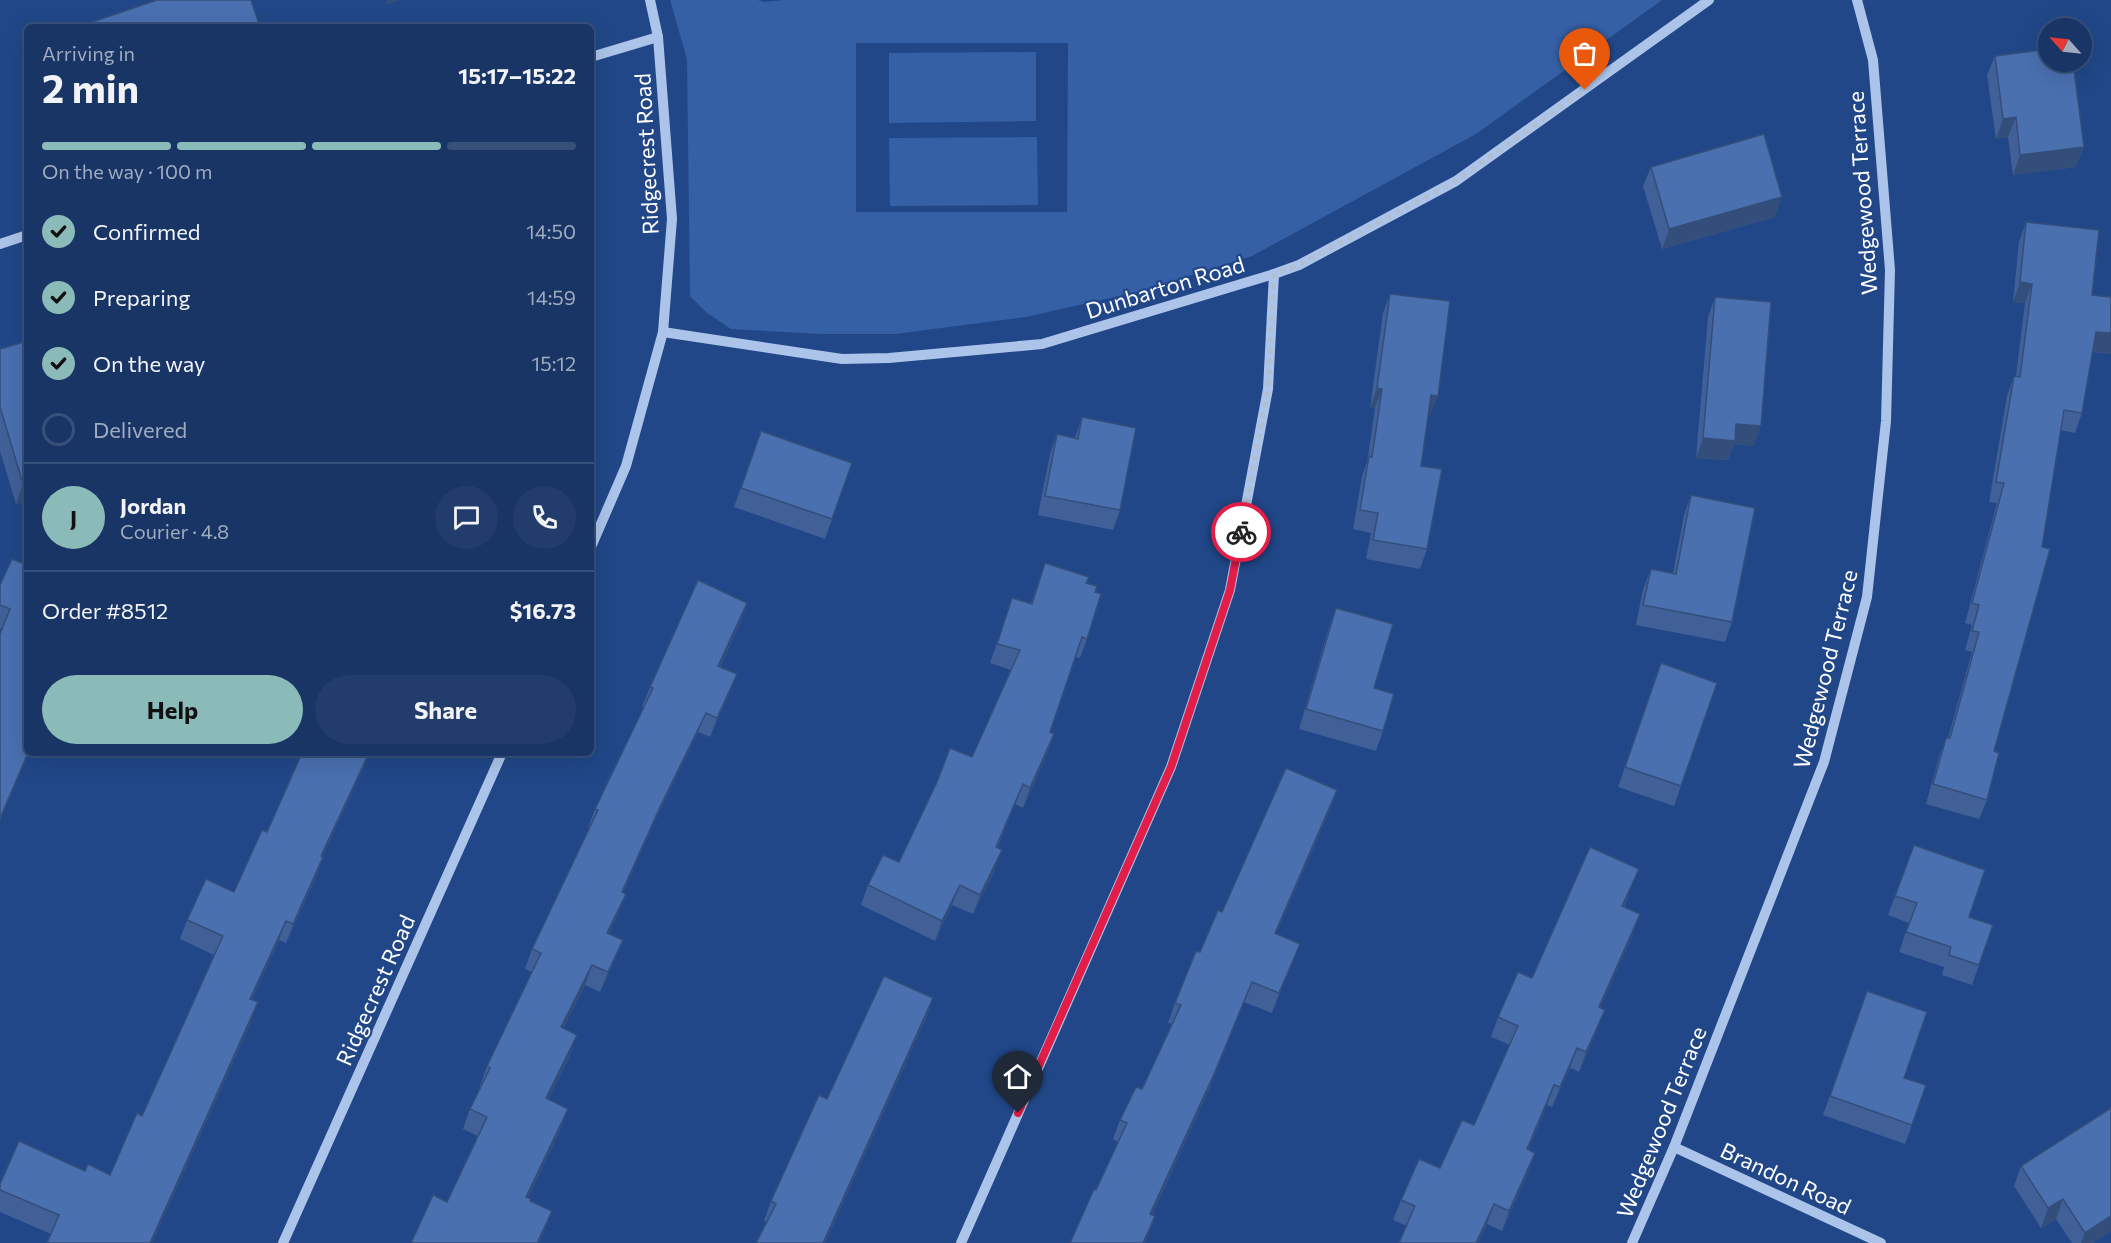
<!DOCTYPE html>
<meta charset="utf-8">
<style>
body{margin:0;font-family:Commissioner,sans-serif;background:#223d6c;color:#f1f3f6;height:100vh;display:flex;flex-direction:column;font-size:22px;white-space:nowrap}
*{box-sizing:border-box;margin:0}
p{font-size:20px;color:#9fabbf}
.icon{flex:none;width:33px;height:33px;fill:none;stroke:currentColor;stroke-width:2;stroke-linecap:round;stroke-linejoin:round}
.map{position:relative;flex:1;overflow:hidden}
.panel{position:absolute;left:24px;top:24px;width:570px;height:732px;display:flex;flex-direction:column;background:#193566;border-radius:9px;box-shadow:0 6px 24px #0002,0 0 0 2px #37507a}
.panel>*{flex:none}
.needle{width:39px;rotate:297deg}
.fabs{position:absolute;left:2038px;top:18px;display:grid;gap:12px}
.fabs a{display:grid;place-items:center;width:54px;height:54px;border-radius:50%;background:#193566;box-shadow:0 6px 24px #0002,0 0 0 2px #37507a;font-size:30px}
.pin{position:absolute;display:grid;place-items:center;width:51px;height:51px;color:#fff;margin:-62px -26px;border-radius:50% 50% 50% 0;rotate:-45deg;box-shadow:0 0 6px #0007}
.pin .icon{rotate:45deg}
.courier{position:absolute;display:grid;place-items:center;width:60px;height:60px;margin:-30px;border:4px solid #e11d48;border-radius:50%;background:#fff;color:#222;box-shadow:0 2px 8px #0007}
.head em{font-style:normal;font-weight:700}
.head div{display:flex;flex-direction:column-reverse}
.head{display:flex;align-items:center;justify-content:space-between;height:102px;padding:0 18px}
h1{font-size:39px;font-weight:700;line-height:45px}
.bar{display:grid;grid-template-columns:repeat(4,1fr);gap:9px 6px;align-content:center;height:72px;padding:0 18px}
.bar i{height:8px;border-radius:4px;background:#37507a}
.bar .on{background:#8bbbb9}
.bar p{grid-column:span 4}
.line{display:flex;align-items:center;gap:15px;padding:0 18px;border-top:2px solid #37507a}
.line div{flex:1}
.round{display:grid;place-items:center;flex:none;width:63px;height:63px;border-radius:32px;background:#223d6c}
ol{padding:0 18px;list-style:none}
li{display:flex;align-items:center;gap:18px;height:66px}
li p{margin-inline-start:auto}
li .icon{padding:6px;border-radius:50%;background:#8bbbb9;color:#111;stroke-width:4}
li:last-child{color:#9fabbf}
li i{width:33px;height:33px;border:3px solid #37507a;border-radius:50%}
.button{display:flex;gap:12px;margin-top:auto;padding:12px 18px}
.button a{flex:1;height:69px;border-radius:36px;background:#8bbbb9;color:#111;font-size:24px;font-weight:700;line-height:69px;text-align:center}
.button a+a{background:#223d6c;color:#f1f3f6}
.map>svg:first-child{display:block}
.green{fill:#3560a5;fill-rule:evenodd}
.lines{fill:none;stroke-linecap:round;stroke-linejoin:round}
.minor{stroke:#acc4ea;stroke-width:10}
.wall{fill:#406097}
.shaded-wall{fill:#344e7b}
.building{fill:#4a70b0;stroke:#344e7b;stroke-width:1.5}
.done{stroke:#b1bfd5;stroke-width:6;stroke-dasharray:0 10.8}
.route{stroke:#e11d48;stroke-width:8}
.labels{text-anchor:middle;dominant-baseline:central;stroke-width:4.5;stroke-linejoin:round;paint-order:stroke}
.street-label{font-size:22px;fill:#fff;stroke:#214788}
</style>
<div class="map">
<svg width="2111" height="1243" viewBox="0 0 2111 1243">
<rect width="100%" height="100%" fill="#214788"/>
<g class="green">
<path d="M670,0H758L764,2L784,0H1662L1476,134L1252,256L1141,291L1026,317L895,334H820L731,329L707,313L690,296L687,59ZM856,43H1068L1067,212H856Z"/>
<polygon points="1036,52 1036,121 889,123 889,53"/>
<polygon points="1037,137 1038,205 890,206 889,138"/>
</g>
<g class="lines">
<g class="minor">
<polyline points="591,57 658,37"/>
<polyline points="0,244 27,235"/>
<polyline points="663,332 842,359 889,358 1042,344 1274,274 1299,265 1456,181 1709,0"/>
<polyline points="591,547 626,466 663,332 672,219 658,37 650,0"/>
<polyline points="1674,1147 1881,1243"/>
<polyline points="283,1243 502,753"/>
<polyline points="961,1243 1171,767 1230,590 1268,389 1274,274"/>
<polyline points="1632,1243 1674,1147 1824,762 1867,597 1886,421 1890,270 1873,60 1857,0"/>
</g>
</g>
<g class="wall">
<polygon points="1995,56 2076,167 2013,175 2008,137 1996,139 1987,75"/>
<polygon points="1651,167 1775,217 1662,249 1643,186"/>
<polygon points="2026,222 2092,295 2111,297 2111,354 2092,352 2082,413 2075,433 2060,430 1994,751 1987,800 1979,819 1926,804 1939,757 1946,738 1948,738 1972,652 1965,650 1972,625 1965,623 1997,503 1989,502 2007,396 2014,376 2016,376 2025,303 2013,302 2019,242"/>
<polygon points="1390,294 1430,416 1428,415 1421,466 1427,549 1420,569 1366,559 1371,533 1353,529 1362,476 1367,463 1375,408 1370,408 1383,313"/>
<polygon points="1715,297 1754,446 1734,444 1728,460 1696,458 1708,317"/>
<polygon points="27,341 27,501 16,504 0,451 0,349"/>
<polygon points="1082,417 1120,510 1113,530 1038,515 1050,454 1057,434 1075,438"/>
<polygon points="761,431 852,463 825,539 734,507"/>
<polygon points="1691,495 1732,622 1725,642 1636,625 1643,589 1651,569 1673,573 1684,515"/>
<polygon points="12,559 27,753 0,821 0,634 2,629 0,628 0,585"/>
<polygon points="1045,563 1086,583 1095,592 1087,639 1080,658 1075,657 1050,732 1047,754 1023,808 1015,804 997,848 995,870 973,914 952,905 935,941 861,905 868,885 899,862 972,757 1011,670 990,663 1012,598 1031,603"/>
<polygon points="747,603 740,623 720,667 737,674 729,694 710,737 698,732 652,827 623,893 618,914 609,934 615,959 600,992 585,985 563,1028 577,1035 570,1055 548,1099 568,1109 561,1128 528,1198 530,1201 552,1211 539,1243 411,1243 447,1202 478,1136 463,1129 470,1109 481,1087 480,1086 487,1066 532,972 525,969 532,949 589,829 588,828 595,809 644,707 642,707 650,687"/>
<polygon points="1336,608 1374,688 1383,731 1376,751 1299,729 1329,627"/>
<polygon points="1661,663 1717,683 1674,806 1618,787"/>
<polygon points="302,753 370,753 322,857 323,857 316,877 286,943 279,940 252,999 251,1022 152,1243 47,1243 51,1234 0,1212 0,1184 85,1171 110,1175 142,1116 214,955 180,939 187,920 234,892 267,832"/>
<polygon points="1337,790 1330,810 1276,934 1300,944 1272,1013 1244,1002 1207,1094 1152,1215 1155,1216 1148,1236 1096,1190 1118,1142 1113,1139 1120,1120 1142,1089 1172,1024 1168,1023 1175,1003 1200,952 1222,912"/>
<polygon points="1914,845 1969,917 1993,925 1972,985 1942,975 1944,967 1899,952 1909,923 1888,915"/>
<polygon points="1631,889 1624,907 1633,934 1600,1008 1597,1030 1579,1072 1570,1068 1552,1107 1547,1105 1528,1150 1528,1173 1502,1231 1487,1224 1478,1243 1399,1243 1407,1226 1393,1220 1401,1200 1440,1168 1474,1125 1510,1045 1491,1037 1498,1017 1532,978"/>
<polygon points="1867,991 1904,1078 1912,1125 1905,1144 1823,1115"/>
<polygon points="933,998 926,1018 825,1243 756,1243 767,1222 764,1221 771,1201 827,1099"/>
<polygon points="2111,1108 2111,1231 2093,1243 2072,1243 2056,1219 2041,1228 2014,1186 2021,1166"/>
</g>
<g class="shaded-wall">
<polygon points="387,0 402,0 385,5"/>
<polygon points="2016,117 2008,137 1996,139 2003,119"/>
<polygon points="2084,147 2076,167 2013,175 2020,155"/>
<polygon points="1782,197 1775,217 1662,249 1669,229"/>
<polygon points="2020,282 2032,284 2025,303 2013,302"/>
<polygon points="2096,332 2111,333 2111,354 2088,351"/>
<polygon points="1377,388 1382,389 1375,408 1370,408"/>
<polygon points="1431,395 1438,396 1430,416 1424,415"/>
<polygon points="1736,424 1761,426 1754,446 1734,444 1728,460 1696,458 1703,438"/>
<polygon points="27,483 27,501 16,504 23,484"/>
<polygon points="747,603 740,623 711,686 718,666"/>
<polygon points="737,674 729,694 710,737 717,718"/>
<polygon points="706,713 698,732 652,827 615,912 622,892 660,807"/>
<polygon points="1054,734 1047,754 1023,808 1030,788"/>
<polygon points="28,753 29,753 0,821 0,818"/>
<polygon points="369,753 370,753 314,876 321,856"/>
<polygon points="1023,784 1015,804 988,867 996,847"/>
<polygon points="1337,790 1330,810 1268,953 1275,933"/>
<polygon points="1002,850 995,870 973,914 980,895"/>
<polygon points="323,857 316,877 286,943 293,924"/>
<polygon points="1639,869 1631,889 1615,926 1622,906"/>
<polygon points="960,885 952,905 935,941 942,921"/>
<polygon points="626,894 618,914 600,953 607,933"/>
<polygon points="1640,914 1633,934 1592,1027 1599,1007"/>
<polygon points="286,921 279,940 243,1018 250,999"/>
<polygon points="623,940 615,959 600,992 608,972"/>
<polygon points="1300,944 1293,963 1272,1013 1279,993"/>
<polygon points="592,965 585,985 554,1047 561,1027"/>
<polygon points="1252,982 1207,1094 1143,1234 1150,1214"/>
<polygon points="933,998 926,1018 825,1243 823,1243"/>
<polygon points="258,1002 251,1022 152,1243 150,1243"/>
<polygon points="1605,1010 1597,1030 1579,1072 1586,1052"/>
<polygon points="577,1035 570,1055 539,1118 546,1098"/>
<polygon points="1577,1048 1570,1068 1552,1107 1560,1087"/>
<polygon points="1554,1085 1547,1105 1520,1169 1527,1149"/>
<polygon points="568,1109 561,1128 519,1217 526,1197"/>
<polygon points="1535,1153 1528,1173 1502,1231 1509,1211"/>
<polygon points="2063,1199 2056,1219 2041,1228 2048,1208"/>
<polygon points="1494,1204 1487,1224 1478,1243 1476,1243"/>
<polygon points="552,1211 539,1243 537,1243"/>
<polygon points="1155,1216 1148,1236 1145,1243 1143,1243"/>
<polygon points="2111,1216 2111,1231 2093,1243 2081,1243 2085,1233"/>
</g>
<g class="building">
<polygon points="157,0 251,0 260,27 75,27 101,19"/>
<polygon points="2049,49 2049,62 2073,62 2084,147 2020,155 2016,117 2003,119 1995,56"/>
<polygon points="1764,134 1782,197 1669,229 1651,167"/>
<polygon points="2026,222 2099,230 2092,295 2111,297 2111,333 2096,332 2082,413 2064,410 2042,547 2050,549 1994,751 1999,753 1987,800 1933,784 1946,738 1950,738 1979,632 1972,631 1979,605 1972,603 2004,483 1996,482 2014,376 2020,377 2032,284 2020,282"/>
<polygon points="1390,294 1450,301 1438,396 1431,395 1421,466 1442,469 1427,549 1373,540 1378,513 1360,510 1369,456 1372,457 1382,389 1377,388"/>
<polygon points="1715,297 1771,302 1761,426 1736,424 1735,441 1703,438"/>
<polygon points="27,341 27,483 23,484 0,407 0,349"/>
<polygon points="1082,417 1136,428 1120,510 1045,496 1057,434 1078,439"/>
<polygon points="761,431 852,463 832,519 741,488"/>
<polygon points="1691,495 1755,508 1732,622 1643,605 1651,569 1676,574"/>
<polygon points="12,559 27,565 27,753 28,753 1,816 0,815 0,634 10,609 0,605 0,585"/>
<polygon points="1045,563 1089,577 1086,583 1097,586 1095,592 1101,594 1087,639 1082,637 1050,732 1054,734 1030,788 1023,784 996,847 1002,850 980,895 960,885 942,921 868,885 883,855 899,862 937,782 950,748 972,757 1020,650 997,644 1012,598 1032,604"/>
<polygon points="698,580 747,603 718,666 737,674 717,718 706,713 660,807 622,892 626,894 607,933 623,940 608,972 592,965 561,1027 577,1035 546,1098 568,1109 526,1197 531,1199 530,1201 552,1211 537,1243 411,1243 433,1195 447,1202 487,1117 470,1109 490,1068 487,1066 541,953 532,949 598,810 595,809 653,688 650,687"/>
<polygon points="1336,608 1393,624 1374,688 1394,694 1383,731 1306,709"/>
<polygon points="1661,663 1717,683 1681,786 1625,767"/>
<polygon points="302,753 369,753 321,856 323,857 293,924 286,921 250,999 258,1002 150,1243 47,1243 59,1215 0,1190 0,1184 19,1141 85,1171 88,1164 110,1175 137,1113 142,1116 223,936 187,920 206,879 234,892 262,830 267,832"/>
<polygon points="1286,768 1337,790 1275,933 1300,944 1279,993 1252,982 1214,1074 1150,1214 1155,1216 1143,1243 1070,1243 1094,1189 1096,1190 1127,1123 1120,1120 1136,1087 1142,1089 1181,1005 1175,1003 1196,951 1200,952 1218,910 1222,912"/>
<polygon points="1914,845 1985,870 1969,917 1993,925 1979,965 1949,955 1951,947 1906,932 1917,903 1895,896"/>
<polygon points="1590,847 1639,869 1622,906 1640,914 1599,1007 1605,1010 1586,1052 1577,1048 1560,1087 1554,1085 1527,1149 1535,1153 1509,1211 1494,1204 1476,1243 1399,1243 1415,1206 1401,1200 1419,1159 1440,1168 1462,1120 1474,1125 1518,1026 1498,1017 1518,972 1532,978"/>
<polygon points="884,976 933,998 823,1243 756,1243 776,1204 771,1201 819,1095 827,1099"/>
<polygon points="1867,991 1927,1012 1904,1078 1926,1085 1912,1125 1830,1096"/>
<polygon points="2111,1108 2111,1216 2085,1233 2063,1199 2048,1208 2021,1166"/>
</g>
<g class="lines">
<polyline class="done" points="1241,532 1268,389 1274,274 1299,265 1456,181 1585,90"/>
<polyline class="route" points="1018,1113 1171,767 1230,590 1241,532"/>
</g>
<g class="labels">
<g class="street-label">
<text transform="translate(646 154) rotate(-93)">Ridgecrest Road</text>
<text transform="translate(1862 193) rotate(-94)">Wedgewood Terrace</text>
<text transform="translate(1165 287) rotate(-17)">Dunbarton Road</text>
<text transform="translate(1825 669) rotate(-76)">Wedgewood Terrace</text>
<text transform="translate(375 990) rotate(-66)">Ridgecrest Road</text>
<text transform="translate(1661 1122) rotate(-68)">Wedgewood Terrace</text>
<text transform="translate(1786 1178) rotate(25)">Brandon Road</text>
</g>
</g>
</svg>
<div class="fabs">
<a><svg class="needle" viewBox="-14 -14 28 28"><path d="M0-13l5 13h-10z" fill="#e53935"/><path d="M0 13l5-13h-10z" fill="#9fabbf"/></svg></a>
</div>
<div class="pin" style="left:1585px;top:90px;background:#ea580c"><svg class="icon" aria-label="bag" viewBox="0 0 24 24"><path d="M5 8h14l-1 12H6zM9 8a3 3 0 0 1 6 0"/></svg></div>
<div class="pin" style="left:1018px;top:1113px;background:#1f2937"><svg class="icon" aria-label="home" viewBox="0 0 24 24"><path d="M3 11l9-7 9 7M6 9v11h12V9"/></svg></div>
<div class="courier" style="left:1241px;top:532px"><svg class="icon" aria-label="bike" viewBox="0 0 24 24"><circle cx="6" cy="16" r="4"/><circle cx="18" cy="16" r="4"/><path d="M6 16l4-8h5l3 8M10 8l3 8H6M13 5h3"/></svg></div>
<section class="panel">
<div class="head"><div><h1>2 min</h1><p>Arriving in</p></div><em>15:17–15:22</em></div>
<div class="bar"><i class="on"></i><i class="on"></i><i class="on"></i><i></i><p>On the way · 100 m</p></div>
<ol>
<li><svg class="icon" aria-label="check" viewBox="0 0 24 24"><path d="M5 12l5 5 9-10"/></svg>Confirmed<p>14:50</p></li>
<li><svg class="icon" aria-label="check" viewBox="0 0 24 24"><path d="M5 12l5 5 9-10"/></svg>Preparing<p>14:59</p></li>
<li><svg class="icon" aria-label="check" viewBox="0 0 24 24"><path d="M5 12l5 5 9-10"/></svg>On the way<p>15:12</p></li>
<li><i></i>Delivered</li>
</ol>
<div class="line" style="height:108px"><b class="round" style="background:#8bbbb9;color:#111">J</b><div><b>Jordan</b><p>Courier · 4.8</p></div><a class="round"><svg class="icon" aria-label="chat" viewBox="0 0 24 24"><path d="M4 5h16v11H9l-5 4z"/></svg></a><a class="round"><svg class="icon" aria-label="phone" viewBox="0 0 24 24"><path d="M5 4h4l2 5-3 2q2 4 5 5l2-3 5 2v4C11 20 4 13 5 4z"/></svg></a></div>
<div class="line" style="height:78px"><div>Order #8512</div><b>$16.73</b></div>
<div class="button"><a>Help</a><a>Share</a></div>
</section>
</div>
